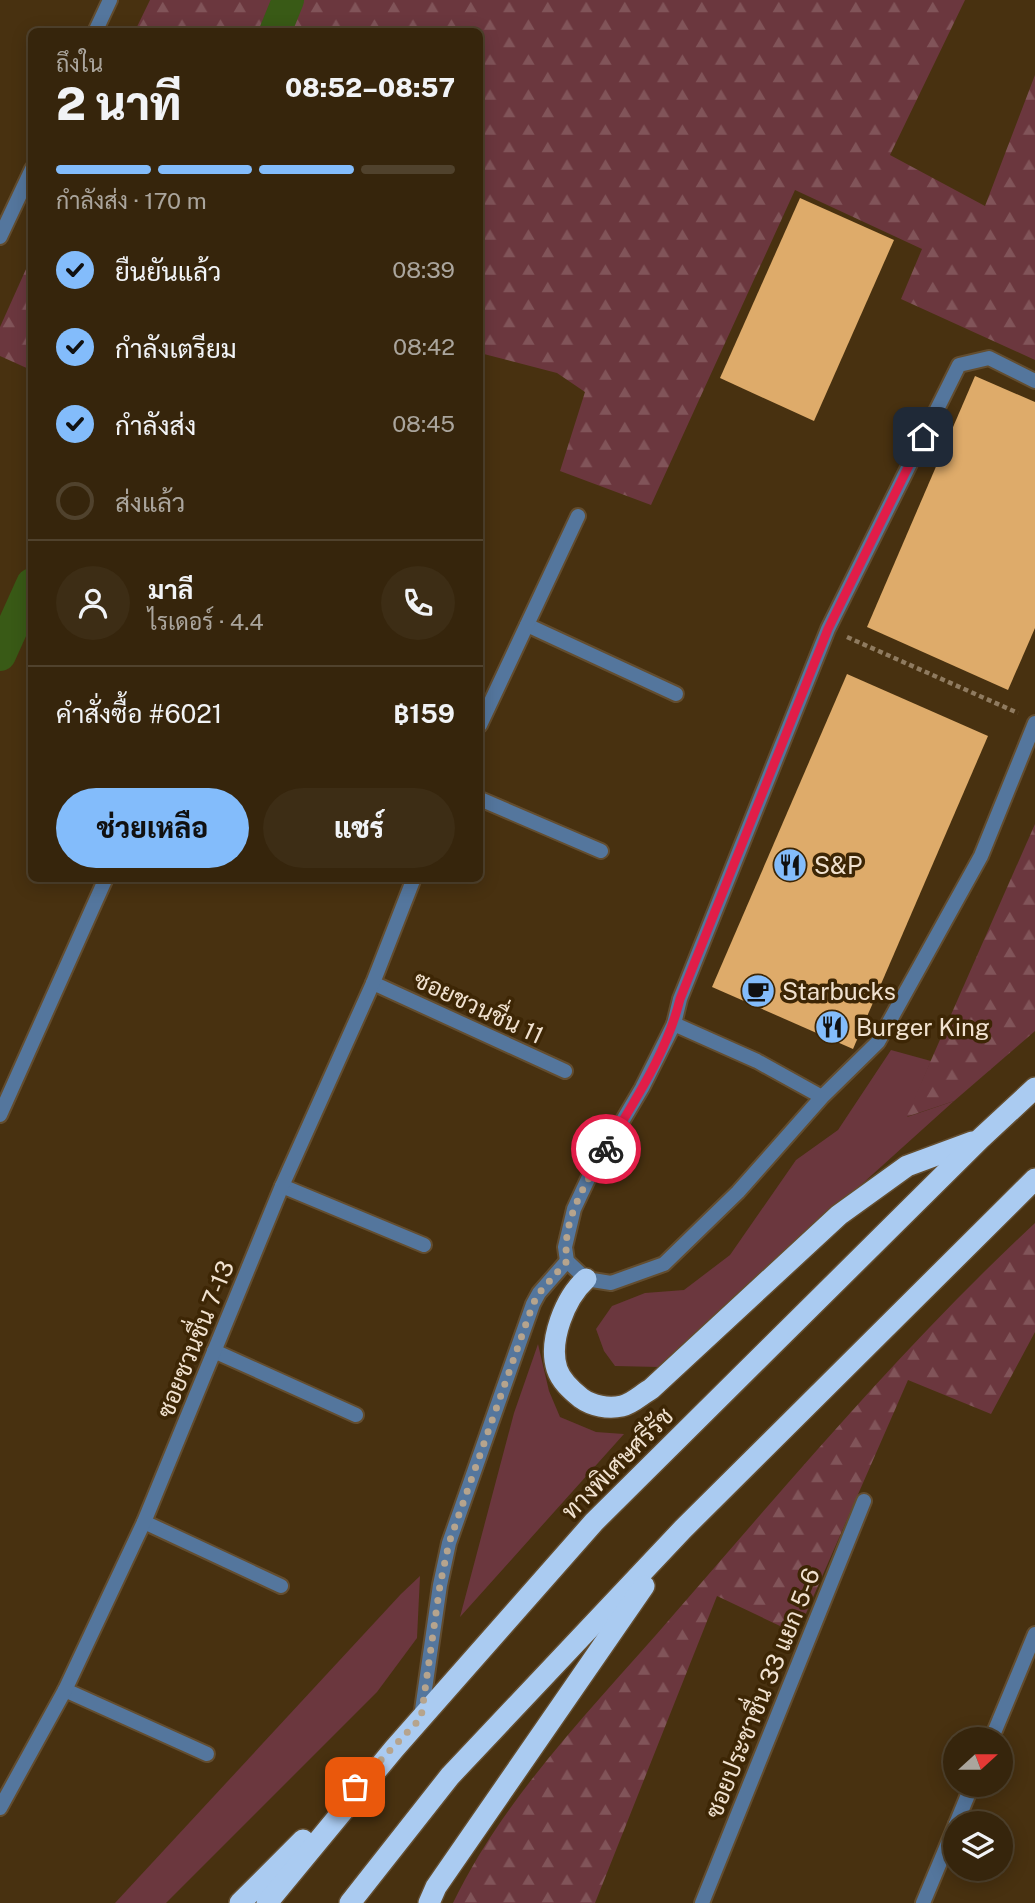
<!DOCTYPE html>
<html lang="th">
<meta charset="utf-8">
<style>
body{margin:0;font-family:"Public Sans",Sarabun,sans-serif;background:#3d2d15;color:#f1f3f6;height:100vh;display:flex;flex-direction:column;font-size:26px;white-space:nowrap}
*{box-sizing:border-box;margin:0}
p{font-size:23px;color:#aaa59d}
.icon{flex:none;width:38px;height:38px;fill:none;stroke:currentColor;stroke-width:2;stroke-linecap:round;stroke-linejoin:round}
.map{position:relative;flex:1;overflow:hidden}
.sheet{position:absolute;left:28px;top:28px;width:455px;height:854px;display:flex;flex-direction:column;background:#36250c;border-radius:10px;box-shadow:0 4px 18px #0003,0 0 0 2px #50422d}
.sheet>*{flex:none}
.needle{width:46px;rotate:69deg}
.tools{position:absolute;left:943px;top:1727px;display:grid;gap:14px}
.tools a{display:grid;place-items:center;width:70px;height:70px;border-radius:50%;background:#36250c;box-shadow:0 4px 18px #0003,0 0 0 2px #50422d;font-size:35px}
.pin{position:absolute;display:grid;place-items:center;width:60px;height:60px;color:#fff;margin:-30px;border-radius:14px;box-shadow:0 4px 10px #0006}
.courier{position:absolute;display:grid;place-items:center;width:70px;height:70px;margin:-35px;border:5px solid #e11d48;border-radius:50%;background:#fff;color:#222;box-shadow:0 2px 9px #0007}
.head em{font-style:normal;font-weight:800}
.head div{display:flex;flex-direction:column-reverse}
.head{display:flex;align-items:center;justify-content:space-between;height:119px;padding:0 28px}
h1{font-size:46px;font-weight:800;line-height:52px}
.bar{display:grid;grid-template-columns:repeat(4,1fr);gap:10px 7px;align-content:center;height:84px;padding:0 28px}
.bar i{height:9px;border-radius:5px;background:#50422d}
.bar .on{background:#83bcfb}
.bar p{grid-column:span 4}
.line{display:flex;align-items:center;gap:18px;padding:0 28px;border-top:2px solid #50422d}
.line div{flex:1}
.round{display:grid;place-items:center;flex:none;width:74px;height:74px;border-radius:37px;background:#3d2d15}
ol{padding:0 28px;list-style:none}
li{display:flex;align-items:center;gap:21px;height:77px}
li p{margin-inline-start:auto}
li .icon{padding:7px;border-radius:50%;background:#83bcfb;color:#111;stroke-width:4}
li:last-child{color:#aaa59d}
li i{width:38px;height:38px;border:4px solid #50422d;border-radius:50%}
.primary-button{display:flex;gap:14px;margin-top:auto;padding:14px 28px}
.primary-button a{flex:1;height:80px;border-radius:42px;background:#83bcfb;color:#111;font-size:28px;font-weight:800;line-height:80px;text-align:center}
.primary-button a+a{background:#3d2d15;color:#f1f3f6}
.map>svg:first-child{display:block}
.green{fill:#6b373e}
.forest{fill:url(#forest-firs)}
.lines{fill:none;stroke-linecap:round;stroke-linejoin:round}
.canal{stroke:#395a16;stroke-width:32}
.building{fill:#deab6a}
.lane-casing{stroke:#634d2f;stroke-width:18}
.street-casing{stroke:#634d2f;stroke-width:18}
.highway-casing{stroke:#634d2f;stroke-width:24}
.path{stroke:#8f7b60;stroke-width:4.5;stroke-dasharray:5 3.5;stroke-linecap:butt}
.lane{stroke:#54769d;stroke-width:14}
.street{stroke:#54769d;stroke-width:14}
.highway{stroke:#aacbf1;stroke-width:21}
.done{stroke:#b6a48d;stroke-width:7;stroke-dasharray:0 12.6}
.route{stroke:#e11d48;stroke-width:9}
.labels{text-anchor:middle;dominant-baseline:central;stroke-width:7;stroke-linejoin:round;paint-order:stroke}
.poi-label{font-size:24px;fill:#f1e2d0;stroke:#3d2605;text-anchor:start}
.street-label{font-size:24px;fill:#f1e2d0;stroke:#3d2605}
</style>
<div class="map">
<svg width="1035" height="1903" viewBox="0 0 1035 1903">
<defs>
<pattern id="forest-firs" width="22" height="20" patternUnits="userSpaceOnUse" patternTransform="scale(1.75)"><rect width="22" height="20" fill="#6b373e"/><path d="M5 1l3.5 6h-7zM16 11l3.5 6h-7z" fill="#815459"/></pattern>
</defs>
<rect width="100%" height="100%" fill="#483110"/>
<g class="green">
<polygon points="891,1050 931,1061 907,1117 954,1101 659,1367 615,1366 604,1351 596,1329 612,1306 645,1293 684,1290 730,1255 796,1160 838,1130"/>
<polygon points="538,1344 549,1391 560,1417 596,1432 624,1434 460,1617 514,1413"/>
<polygon points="420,1576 417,1638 377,1692 166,1903 115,1903 401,1594"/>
</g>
<g class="forest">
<polygon points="150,0 965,0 890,155 985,206 1035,75 1035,360 901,299 922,249 795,190 651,505 560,471 585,392 557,373 480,353 480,32 135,31"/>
<polygon points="31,258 32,370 31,370 0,356 0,327"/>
<polygon points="1035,824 1035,1031 954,1101 906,1117"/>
<path d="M1035,1223V1332L991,1414L908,1380L797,1634L717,1596L595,1903H453C506,1793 596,1705 675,1613C791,1480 905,1344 1035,1223Z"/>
</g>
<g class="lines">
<g class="canal">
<polyline points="275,32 288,0"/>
<polyline points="0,655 32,584"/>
</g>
</g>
<g class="building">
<polygon points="800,198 894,240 814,421 720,378"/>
<polygon points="975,376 1035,402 1035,628 1008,690 867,627"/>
<polygon points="847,674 988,736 853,1049 712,987"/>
</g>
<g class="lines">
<g class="lane-casing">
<g id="lane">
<polyline points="674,1024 680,999 828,629 959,365 989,358 1035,381"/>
<polyline points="822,1097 757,1061 674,1024 642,1088 588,1179 574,1209 565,1247 567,1261 586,1279 611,1283 664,1264 738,1192 822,1097 878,1042 981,856 1035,723"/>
<polyline points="421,1717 440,1585 449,1543 533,1304 539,1293 567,1261"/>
</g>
</g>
<g class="street-casing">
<g id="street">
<polyline points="95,32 110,0"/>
<polyline points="0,237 32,169"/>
<polyline points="527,625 676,694"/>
<polyline points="480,725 578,516"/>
<polyline points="480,799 601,851"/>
<polyline points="373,983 565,1071"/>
<polyline points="0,1115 106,878"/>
<polyline points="282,1186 424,1245"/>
<polyline points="214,1351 356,1415"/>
<polyline points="144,1522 281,1586"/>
<polyline points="65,1690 207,1754"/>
<polyline points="991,1740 1035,1634"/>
<polyline points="0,1808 65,1690 144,1522 282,1186 373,983 414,878"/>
<polyline points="956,1824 972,1785"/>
<polyline points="702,1903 864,1501"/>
<polyline points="923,1903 956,1824"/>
</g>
</g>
<g class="highway-casing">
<g id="highway">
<path d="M586,1279C565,1298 548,1341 557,1369C561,1381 571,1390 581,1398C592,1406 608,1409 622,1406C632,1404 642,1394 651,1389L839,1215L907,1166L972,1142"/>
<polyline points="240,1903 303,1840"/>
<polyline points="267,1903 394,1749 594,1522 980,1139 1035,1088"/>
<polyline points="350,1903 450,1776 683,1529 1035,1179"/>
<polyline points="429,1903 436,1887 644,1586"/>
</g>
</g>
<polyline class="path" points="847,637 1018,713"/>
<use href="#lane" class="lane"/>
<use href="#street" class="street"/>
<use href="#highway" class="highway"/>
</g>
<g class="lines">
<path class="done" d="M355,1787L421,1718L440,1585L449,1543L533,1304L539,1293L567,1261C561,1220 586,1183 606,1149"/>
<path class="route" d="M606,1149C634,1101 667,1053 680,999L828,629L923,437"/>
</g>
<defs>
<g id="restaurant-disc" transform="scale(1.75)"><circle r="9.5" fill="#83bcfb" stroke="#3d2605"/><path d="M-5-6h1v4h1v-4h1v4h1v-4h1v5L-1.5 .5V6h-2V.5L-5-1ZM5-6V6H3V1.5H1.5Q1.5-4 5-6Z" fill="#111"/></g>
<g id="cafe-disc" transform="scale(1.75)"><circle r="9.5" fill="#83bcfb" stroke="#3d2605"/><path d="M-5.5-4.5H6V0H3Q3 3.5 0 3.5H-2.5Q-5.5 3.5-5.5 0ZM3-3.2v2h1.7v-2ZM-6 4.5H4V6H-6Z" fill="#111"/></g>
</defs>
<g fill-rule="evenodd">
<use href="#restaurant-disc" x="790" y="865"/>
<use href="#cafe-disc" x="758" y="991"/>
<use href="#restaurant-disc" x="832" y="1027"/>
</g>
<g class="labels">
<g class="poi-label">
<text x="814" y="865">S&amp;P</text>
<text x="782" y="991">Starbucks</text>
<text x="856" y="1027">Burger King</text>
</g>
<g class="street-label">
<text transform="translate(479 1007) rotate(25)">ซอยชวนชื่น 11</text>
<text transform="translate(195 1339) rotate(-68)">ซอยชวนชื่น 7-13</text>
<text transform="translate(617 1463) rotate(-45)">ทางพิเศษศรีรัช</text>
<text transform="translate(762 1693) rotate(-68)">ซอยประชาชื่น 33 แยก 5-6</text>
</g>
</g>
</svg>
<div class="tools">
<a><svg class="needle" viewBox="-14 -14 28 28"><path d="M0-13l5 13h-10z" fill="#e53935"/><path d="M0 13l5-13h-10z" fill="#aaa59d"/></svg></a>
<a><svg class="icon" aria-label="layers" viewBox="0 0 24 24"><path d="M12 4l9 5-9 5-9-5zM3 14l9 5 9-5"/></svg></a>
</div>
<div class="pin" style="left:355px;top:1787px;background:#ea580c"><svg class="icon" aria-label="bag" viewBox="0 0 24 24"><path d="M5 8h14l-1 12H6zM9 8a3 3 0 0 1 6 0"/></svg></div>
<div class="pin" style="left:923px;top:437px;background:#1f2937"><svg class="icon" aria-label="home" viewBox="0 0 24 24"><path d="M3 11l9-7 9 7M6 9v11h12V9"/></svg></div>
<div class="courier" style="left:606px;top:1149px"><svg class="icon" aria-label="bike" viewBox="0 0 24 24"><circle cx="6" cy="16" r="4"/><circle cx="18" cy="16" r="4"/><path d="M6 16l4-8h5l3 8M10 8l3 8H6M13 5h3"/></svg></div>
<section class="sheet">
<div class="head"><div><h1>2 นาที</h1><p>ถึงใน</p></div><em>08:52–08:57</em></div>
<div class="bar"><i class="on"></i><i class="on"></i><i class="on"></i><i></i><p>กำลังส่ง · 170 m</p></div>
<ol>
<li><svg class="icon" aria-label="check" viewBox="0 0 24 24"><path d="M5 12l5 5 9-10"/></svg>ยืนยันแล้ว<p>08:39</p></li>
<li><svg class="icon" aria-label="check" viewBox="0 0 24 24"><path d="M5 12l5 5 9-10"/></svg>กำลังเตรียม<p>08:42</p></li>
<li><svg class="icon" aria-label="check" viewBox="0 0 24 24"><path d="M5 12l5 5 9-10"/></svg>กำลังส่ง<p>08:45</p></li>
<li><i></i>ส่งแล้ว</li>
</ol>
<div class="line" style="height:126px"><a class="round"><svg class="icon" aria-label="person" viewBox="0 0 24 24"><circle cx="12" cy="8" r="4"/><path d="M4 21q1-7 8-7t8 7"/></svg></a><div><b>มาลี</b><p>ไรเดอร์ · 4.4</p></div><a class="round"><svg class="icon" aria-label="phone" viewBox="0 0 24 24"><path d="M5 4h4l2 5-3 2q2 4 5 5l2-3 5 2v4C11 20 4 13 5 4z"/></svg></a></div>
<div class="line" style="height:91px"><div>คำสั่งซื้อ #6021</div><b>฿159</b></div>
<div class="primary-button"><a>ช่วยเหลือ</a><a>แชร์</a></div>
</section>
</div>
